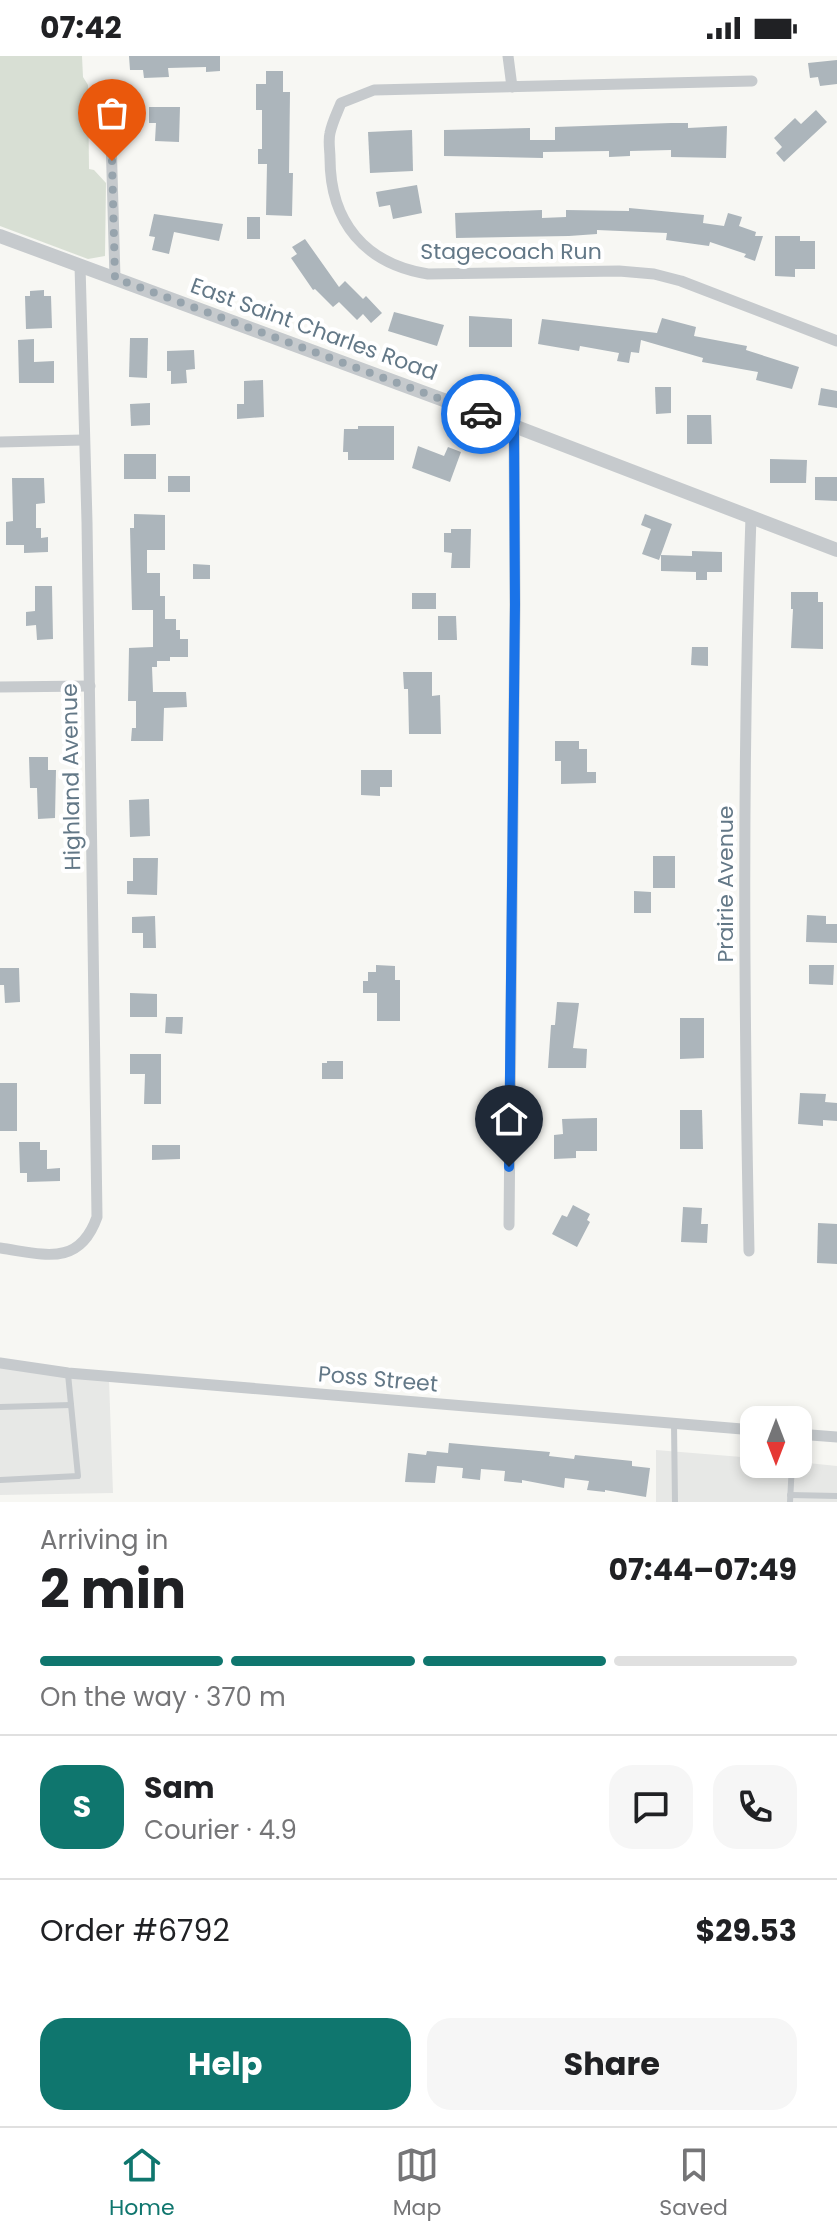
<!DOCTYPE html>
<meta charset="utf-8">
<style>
body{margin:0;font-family:Poppins,sans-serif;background:#f6f6f6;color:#202124;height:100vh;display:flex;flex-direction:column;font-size:30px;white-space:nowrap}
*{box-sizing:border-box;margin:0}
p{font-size:26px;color:#757577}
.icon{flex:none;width:44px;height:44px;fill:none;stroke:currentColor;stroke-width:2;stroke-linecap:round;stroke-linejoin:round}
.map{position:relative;height:1446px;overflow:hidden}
.drawer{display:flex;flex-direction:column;background:#fff;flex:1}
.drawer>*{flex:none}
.needle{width:52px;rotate:180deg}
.buttons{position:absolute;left:740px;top:1350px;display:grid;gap:16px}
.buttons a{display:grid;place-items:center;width:72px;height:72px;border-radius:16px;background:#fff;box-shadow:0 4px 12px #0003;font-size:40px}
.pin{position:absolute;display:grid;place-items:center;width:68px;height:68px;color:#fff;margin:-82px -34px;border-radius:50% 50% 50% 0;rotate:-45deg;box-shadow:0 0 8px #0007}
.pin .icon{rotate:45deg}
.courier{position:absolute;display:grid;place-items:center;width:80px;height:80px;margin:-40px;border:6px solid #1a73e8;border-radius:50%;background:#fff;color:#222;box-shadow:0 2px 10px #0007}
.summary em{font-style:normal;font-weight:700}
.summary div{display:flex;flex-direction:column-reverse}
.summary{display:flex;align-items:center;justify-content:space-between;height:136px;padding:0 40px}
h1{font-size:52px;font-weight:700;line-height:60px}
.bar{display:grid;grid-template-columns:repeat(4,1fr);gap:12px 8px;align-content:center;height:96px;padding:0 40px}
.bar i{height:10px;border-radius:6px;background:#e0e0e0}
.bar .on{background:#0f766e}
.bar p{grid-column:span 4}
.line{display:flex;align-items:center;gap:20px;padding:0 40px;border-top:2px solid #e0e0e0}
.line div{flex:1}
.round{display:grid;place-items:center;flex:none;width:84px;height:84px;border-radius:24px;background:#f6f6f6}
.primary-button{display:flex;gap:16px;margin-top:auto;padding:16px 40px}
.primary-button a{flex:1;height:92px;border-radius:24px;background:#0f766e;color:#fff;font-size:32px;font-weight:700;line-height:92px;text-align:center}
.primary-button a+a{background:#f6f6f6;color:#202124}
.status{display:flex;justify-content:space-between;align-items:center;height:56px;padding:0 40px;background:#fff;direction:ltr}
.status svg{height:22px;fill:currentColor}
.tab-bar{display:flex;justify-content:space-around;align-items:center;height:112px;border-top:2px solid #e0e0e0;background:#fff;font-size:22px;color:#757577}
.tab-bar a{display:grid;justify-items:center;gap:4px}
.tab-bar .on{color:#0f766e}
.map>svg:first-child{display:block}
.built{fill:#e7e8e6}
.green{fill:#d8dfd4}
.building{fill:#acb5bb}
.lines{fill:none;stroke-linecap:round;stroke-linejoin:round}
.service{stroke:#c6cacd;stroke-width:6}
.minor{stroke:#c6cacd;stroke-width:11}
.tertiary{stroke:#c6cacd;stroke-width:14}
.done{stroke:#97a4ad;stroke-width:8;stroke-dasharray:0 14.4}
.route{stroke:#1a73e8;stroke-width:10}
.labels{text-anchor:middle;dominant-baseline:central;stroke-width:8;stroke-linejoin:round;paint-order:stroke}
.street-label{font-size:22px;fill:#637887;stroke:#fff}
</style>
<div class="status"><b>07:42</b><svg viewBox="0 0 49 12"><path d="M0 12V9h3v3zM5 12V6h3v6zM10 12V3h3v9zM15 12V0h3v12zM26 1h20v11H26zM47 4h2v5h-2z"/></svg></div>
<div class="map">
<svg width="837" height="1446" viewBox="0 0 837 1446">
<rect width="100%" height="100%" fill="#f7f7f3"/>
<g class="built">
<polygon points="0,1312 109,1324 113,1437 0,1439"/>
<polygon points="656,1394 754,1402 754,1408 798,1408 798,1406 837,1410 837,1446 656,1446"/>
</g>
<polygon class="green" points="0,0 82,0 83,21 88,29 89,113 94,114 106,127 105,200 88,203 0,170"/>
<g class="building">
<polygon points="129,0 220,0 220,15 206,16 206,11 168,12 169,21 144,22 143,14 130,14"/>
<polygon points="837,4 837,28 820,30 818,21 810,22 808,7"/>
<polygon points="266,15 283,15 283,36 290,36 289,117 293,117 292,160 266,159 267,108 258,108 258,93 262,93 262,54 256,54 256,28 266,28"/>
<polygon points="149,51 180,51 179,86 155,85 156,67 149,67"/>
<polygon points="816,54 827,66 784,106 776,97 782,91 774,82 795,62 801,68"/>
<polygon points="671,67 688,67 688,72 727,70 726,102 671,101 671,94 630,95 630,100 609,101 609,95 543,96 543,102 444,100 444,74 530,72 530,84 555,84 555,71"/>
<polygon points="412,74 413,115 370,117 368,76"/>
<polygon points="417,129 422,157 393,163 390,149 379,151 376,136"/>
<polygon points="629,152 704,159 703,167 724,170 728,157 742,161 739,170 756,176 755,180 763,180 755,205 744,201 746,198 710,186 709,190 666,184 667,177 597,174 597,178 569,180 456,182 455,157 542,154 542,162 566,161 566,154 629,155"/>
<polygon points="154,158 223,168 219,185 174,176 169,198 152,194 155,181 149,180"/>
<rect x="247" y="161" width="13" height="22"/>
<polygon points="775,180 800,180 800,185 815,185 815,213 795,213 795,221 775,220"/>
<polygon points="305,183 339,231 345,225 363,243 366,240 382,257 371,267 363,258 357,264 339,246 333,251 315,233 313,234 291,202 297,198 292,191"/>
<polygon points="44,234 44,240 51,240 52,272 26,273 25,240 30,240 30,235"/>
<polygon points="394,256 444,269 437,290 388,275"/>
<polygon points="469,260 512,263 512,291 469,291"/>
<polygon points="662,262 696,271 694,280 747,290 746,294 799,311 792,333 756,324 758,316 702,306 703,302 641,284 639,297 631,296 629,307 617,305 619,297 580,290 579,295 538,288 542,263 657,277"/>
<polygon points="130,282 148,282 147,322 129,321"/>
<polygon points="34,283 34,306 54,305 54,327 19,327 18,284"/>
<polygon points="194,294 195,313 186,314 187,327 171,328 171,315 167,315 167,295"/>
<polygon points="263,324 264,361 237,363 237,348 244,348 244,325"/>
<polygon points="655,331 671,331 671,357 656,358"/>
<polygon points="821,332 837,335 837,352 818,349"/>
<polygon points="150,347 150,369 131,370 130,348"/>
<polygon points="687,359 711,359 712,388 687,388"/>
<polygon points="358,370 394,370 394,404 348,404 348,396 343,396 344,373 358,373"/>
<polygon points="418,390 444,400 448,391 461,396 450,426 412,412"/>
<rect x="124" y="398" width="32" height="25"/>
<polygon points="770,403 807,404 806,427 770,427"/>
<rect x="168" y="420" width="22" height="16"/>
<polygon points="815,421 837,421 837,445 815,444"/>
<polygon points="12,422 44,422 45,447 36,448 36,472 41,472 41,482 48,481 48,496 24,497 24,489 6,489 6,466 13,465"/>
<polygon points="134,458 165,459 165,494 147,494 147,517 160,517 160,540 165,540 165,563 176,563 176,574 180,574 180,583 188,583 188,601 170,601 170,605 157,605 157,611 152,611 153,636 186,636 187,651 164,652 163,685 131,685 132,672 136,672 136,645 128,645 129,592 153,591 153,554 132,554 130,472 134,472"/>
<polygon points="645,458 672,468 659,504 642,498 651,473 641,469"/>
<polygon points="451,473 471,473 470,512 451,512 452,497 444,496 444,477 451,477"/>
<polygon points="692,495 722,496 722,516 707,516 707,524 696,524 696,516 661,515 661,499 692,500"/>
<polygon points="193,508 210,509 210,523 193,523"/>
<polygon points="35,530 52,530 53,583 37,584 36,569 26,570 26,556 35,555"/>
<polygon points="791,536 818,536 818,546 823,546 823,593 791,592 793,553 791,553"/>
<rect x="412" y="537" width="24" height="16"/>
<polygon points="438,560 456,560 457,584 438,584"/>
<polygon points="692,591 708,591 708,610 691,609"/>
<polygon points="403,616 432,616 432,640 440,639 441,678 409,678 408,633 404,633"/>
<polygon points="555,685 579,685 579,693 587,693 587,716 596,716 596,727 561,728 561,705 555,705"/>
<polygon points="29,701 48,701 48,714 56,714 55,762 38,763 37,732 30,732"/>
<polygon points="361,714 392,714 392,731 380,731 380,740 361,739"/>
<polygon points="149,743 150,780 130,781 129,744"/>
<rect x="653" y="800" width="22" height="32"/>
<polygon points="133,802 158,802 157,839 127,838 127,825 133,825"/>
<polygon points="634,835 651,836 651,857 634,857"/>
<polygon points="807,859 826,860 826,868 837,868 837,887 806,886"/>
<polygon points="155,860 156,892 143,892 143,877 132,877 132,861"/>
<polygon points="376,909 395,910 395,924 400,924 400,965 377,965 377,937 363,937 363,925 368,925 368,916 376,916"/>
<polygon points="809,909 834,909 833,929 809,928"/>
<polygon points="0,912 19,912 20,946 5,947 4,929 0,929"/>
<polygon points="130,937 157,938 157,961 130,961"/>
<polygon points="557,946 579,947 573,992 587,993 586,1012 548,1012 551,969 555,969"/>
<polygon points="166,961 183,961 182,978 165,977"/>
<polygon points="680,962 704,962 704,1002 680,1003"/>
<polygon points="130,998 161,998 161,1048 144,1048 145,1018 130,1018"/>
<polygon points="327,1005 343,1005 343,1023 322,1023 322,1007 327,1007"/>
<rect x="0" y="1027" width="17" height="48"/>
<polygon points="800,1037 826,1038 825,1046 837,1047 837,1065 823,1064 823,1070 798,1068"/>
<polygon points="680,1054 702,1054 703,1093 680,1093"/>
<polygon points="597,1062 597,1095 576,1095 576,1102 554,1103 554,1079 563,1078 562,1063"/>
<polygon points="19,1086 40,1086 40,1094 47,1094 47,1113 60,1112 60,1125 27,1126 27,1117 20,1117"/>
<polygon points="152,1089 180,1089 180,1103 152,1104"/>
<polygon points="573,1149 590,1158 587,1164 590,1166 577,1191 552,1178 562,1159 567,1161"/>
<polygon points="683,1151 702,1152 701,1168 708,1168 707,1187 681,1186"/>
<polygon points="818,1167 837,1168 837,1208 817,1207"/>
<polygon points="449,1387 550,1396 549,1400 574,1403 575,1399 632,1405 632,1410 650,1412 646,1441 605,1434 605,1436 587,1434 589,1425 565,1422 564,1432 522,1424 522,1427 504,1425 505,1415 481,1413 480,1424 462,1422 463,1412 437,1410 435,1427 405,1426 408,1397 426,1399 427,1395 448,1397"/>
</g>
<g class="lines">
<g class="service">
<polyline points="0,1351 71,1349"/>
<polyline points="674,1368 675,1446"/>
<polyline points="752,1407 752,1374"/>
<polyline points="0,1424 78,1420 68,1318"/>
<polyline points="790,1439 837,1440"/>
<polyline points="790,1446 792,1408"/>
</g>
<g class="minor">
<polyline points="508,0 512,31"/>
<path d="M752,25L374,34L341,47C337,57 332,67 330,77C328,85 330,94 330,102C330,166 365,208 428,218L619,215L654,218L681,225L837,285"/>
<polyline points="110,46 115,222"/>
<polyline points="0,386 83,384"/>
<polyline points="0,631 90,630"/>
<polyline points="509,1169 515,548 514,370"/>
<path d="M0,1192C43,1198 79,1212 97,1161L87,466L80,209"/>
<path d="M749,1195C744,950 742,706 751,461"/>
<polyline points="0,1307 68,1317 754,1374"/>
<polyline points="798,1378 837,1381"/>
</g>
<polyline class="tertiary" points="0,180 514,370 837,494"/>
</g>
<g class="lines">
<polyline class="done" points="112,105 115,222 481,358"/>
<polyline class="route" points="481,358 514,370 515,548 509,1111"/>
</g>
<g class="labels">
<g class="street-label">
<text x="511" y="195">Stagecoach Run</text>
<text transform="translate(314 273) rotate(20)">East Saint Charles Road</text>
<text transform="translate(71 721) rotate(-91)">Highland Avenue</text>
<text transform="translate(725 828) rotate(-90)">Prairie Avenue</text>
<text transform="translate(378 1323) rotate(5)">Poss Street</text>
</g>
</g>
</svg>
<div class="buttons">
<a><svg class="needle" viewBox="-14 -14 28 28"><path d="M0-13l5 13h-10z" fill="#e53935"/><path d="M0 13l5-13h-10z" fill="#757577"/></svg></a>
</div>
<div class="pin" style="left:112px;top:105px;background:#ea580c"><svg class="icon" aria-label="bag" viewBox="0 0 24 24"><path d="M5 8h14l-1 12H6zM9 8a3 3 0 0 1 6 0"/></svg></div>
<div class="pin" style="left:509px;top:1111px;background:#1f2937"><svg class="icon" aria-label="home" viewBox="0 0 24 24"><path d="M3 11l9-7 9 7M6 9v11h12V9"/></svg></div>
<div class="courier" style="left:481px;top:358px"><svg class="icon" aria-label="car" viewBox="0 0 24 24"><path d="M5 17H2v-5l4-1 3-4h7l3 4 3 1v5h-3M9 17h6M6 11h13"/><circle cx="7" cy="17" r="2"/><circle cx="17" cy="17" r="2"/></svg></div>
</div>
<section class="drawer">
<div class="summary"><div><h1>2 min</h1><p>Arriving in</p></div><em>07:44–07:49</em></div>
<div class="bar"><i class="on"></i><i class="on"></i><i class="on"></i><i></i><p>On the way · 370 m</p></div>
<div class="line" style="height:144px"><b class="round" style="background:#0f766e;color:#fff">S</b><div><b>Sam</b><p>Courier · 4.9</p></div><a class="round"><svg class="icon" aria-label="chat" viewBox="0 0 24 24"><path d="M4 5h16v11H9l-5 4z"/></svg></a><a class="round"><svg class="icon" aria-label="phone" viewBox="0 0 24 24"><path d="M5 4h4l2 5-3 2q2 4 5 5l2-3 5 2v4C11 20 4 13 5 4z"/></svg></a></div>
<div class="line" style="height:104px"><div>Order #6792</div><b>$29.53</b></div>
<div class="primary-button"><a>Help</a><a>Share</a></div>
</section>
<nav class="tab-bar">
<a class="on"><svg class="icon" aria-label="home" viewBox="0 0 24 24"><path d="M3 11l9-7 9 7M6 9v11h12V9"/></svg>Home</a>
<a><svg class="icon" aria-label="map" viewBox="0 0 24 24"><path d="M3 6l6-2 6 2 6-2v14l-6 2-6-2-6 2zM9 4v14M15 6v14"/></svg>Map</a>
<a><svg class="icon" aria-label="saved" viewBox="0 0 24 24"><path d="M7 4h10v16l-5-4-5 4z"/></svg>Saved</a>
</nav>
